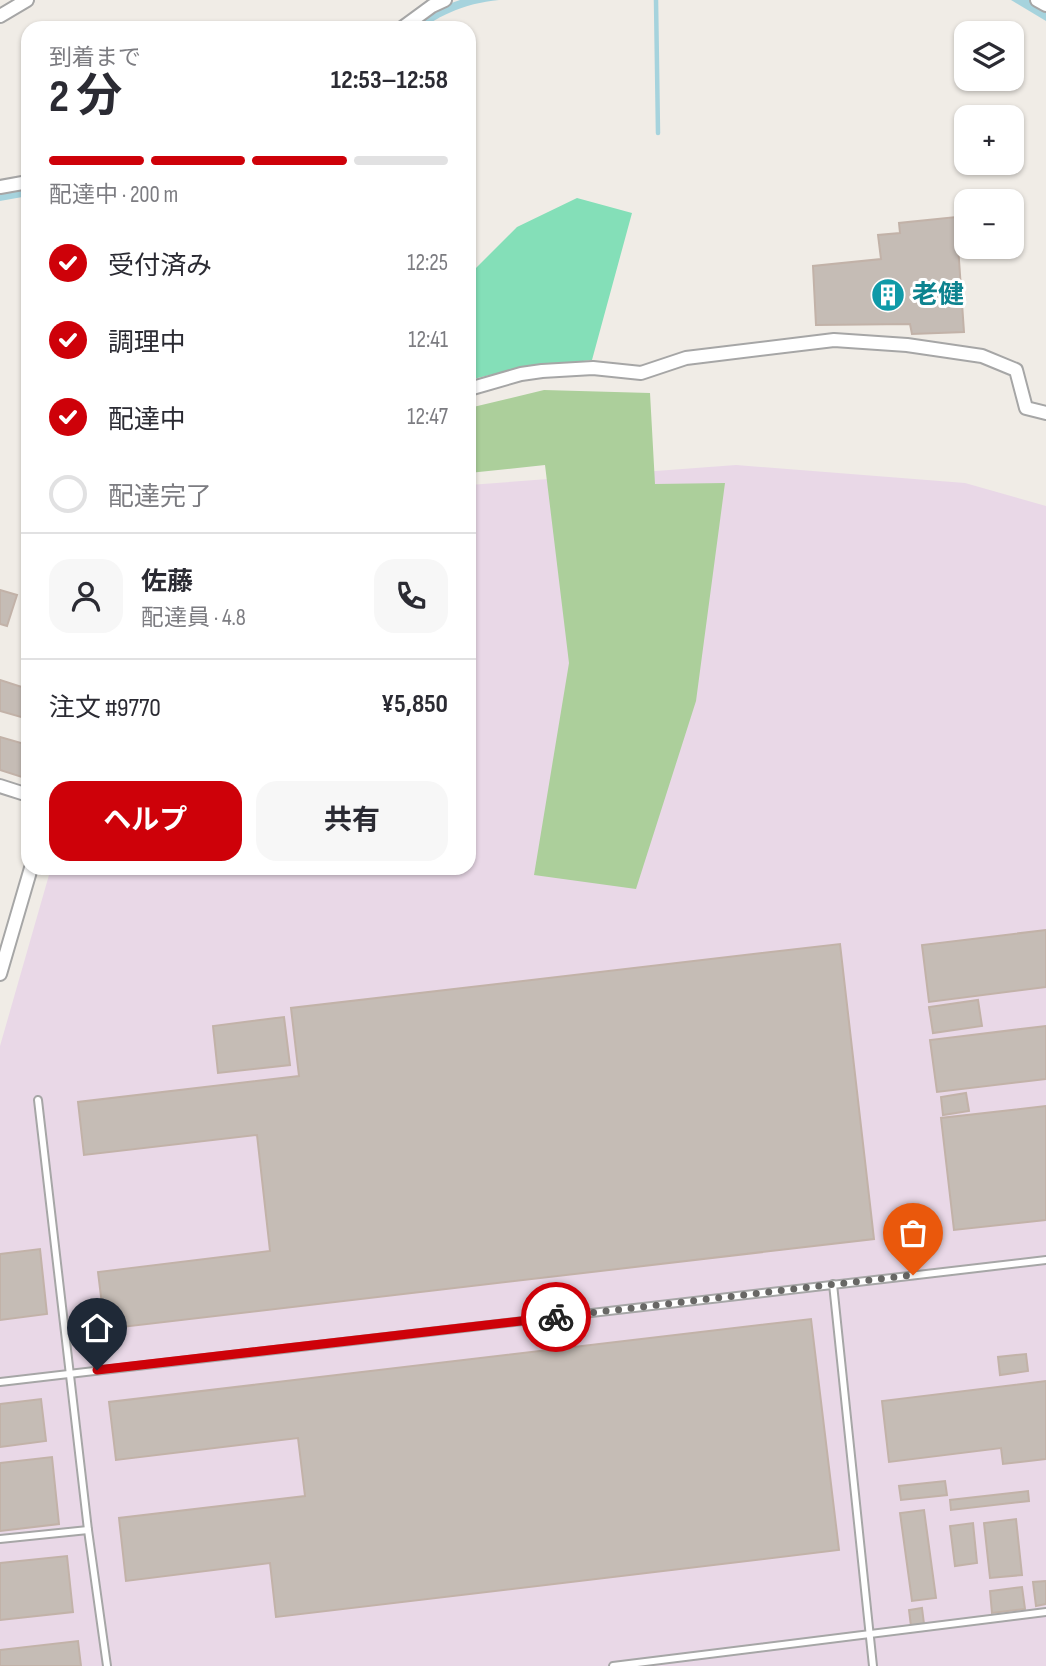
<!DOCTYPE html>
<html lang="ja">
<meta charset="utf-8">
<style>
body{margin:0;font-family:"Sofia Sans Condensed","Noto Sans JP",sans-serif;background:#f7f7f7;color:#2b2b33;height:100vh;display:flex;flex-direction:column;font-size:26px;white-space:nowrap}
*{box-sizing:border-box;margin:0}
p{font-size:23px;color:#7c7c81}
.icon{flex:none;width:38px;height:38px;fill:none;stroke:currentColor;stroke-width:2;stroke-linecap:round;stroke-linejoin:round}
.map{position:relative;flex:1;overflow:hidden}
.details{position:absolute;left:21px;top:21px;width:455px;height:854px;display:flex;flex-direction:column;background:#fff;border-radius:21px;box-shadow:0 2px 5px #0004}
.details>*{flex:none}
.controls{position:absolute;left:954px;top:21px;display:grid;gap:14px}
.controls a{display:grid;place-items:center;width:70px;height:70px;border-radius:14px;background:#fff;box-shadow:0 2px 5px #0004;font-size:35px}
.pin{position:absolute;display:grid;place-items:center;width:60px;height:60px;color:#fff;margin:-72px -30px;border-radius:50% 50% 50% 0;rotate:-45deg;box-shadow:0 0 7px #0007}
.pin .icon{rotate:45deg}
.courier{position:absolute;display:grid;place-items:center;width:70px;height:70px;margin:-35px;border:5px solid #ce0109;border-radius:50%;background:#fff;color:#222;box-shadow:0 2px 9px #0007}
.headline em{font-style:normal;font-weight:700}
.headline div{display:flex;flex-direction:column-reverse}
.headline{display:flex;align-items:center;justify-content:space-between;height:119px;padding:0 28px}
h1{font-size:46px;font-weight:700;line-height:52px}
.bar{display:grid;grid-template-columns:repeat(4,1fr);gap:10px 7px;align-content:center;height:84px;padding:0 28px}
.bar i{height:9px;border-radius:5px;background:#e1e1e2}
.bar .current{background:#ce0109}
.bar p{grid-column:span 4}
.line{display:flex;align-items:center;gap:18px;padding:0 28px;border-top:2px solid #e1e1e2}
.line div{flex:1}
.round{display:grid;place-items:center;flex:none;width:74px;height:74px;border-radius:21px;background:#f7f7f7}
ol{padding:0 28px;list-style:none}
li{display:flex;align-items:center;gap:21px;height:77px}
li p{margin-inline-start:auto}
li .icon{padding:7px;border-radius:50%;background:#ce0109;color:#fff;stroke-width:4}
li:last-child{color:#7c7c81}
li i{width:38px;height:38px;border:4px solid #e1e1e2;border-radius:50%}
.cta{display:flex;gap:14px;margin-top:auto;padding:14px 28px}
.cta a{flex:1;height:80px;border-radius:21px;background:#ce0109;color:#fff;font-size:28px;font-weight:700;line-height:80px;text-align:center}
.cta a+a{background:#f7f7f7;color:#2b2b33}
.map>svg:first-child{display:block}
.industrial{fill:#e9d8e7}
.forest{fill:#accf9b}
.pitch{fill:#84dfb8}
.water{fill:#a6d3dd}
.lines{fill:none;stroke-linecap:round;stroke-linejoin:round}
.stream{stroke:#a6d3dd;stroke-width:4.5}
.building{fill:#c5bcb5;stroke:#c2b2a8;stroke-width:2}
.service-casing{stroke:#a6a6a6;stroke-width:10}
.minor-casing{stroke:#a6a6a6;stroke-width:16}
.service{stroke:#fff;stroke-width:6}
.minor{stroke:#fff;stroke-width:12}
.done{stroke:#686765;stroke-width:7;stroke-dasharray:0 12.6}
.route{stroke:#ce0109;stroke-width:9}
.labels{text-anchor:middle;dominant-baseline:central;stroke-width:6;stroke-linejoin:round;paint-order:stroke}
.culture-label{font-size:26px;font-weight:bold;fill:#0d838f;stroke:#fff;text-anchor:start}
</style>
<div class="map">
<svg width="1046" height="1666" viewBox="0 0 1046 1666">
<rect width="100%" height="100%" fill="#f0ece6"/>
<polygon class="industrial" points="736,465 965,483 1046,506 1046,1666 0,1666 0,1046 51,868 469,868 469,485"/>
<polygon class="forest" points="544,390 650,393 655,484 725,483 696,701 636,889 534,875 569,663 545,465 469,473 469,408"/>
<polygon class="pitch" points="577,198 632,213 592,360 519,368 469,380 469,275 517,227"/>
<g class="water">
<path d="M460,0H499C481,2 466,5 449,13C430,21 429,28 407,28L443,6Z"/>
<polygon points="1011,0 1029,0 1046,10 1046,21"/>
<polygon points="28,187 28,196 0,201 0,192"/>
</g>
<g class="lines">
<polyline class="stream" points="656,0 658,133"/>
</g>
<g class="building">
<polygon points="956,217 964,332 912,334 910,324 816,325 813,266 881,259 878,235 900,233 899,223"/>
<polygon points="0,590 17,595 7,626 0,624"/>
<polygon points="0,680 28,689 28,719 0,711"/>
<polygon points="0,737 28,745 28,779 0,770"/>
<polygon points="1046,930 1046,987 929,1002 922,945"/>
<polygon points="840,944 874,1239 105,1329 98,1272 270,1251 257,1135 84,1155 78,1102 299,1076 291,1008"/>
<polygon points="978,1000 982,1026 933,1033 929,1007"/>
<polygon points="284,1017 290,1065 218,1073 213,1026"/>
<polygon points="1046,1026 1046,1079 937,1092 930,1040"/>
<polygon points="966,1093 969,1111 943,1115 941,1097"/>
<polygon points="1046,1106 1046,1220 954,1230 941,1118"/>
<polygon points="40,1249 47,1314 0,1320 0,1254"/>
<polygon points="811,1319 839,1550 276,1617 270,1563 126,1581 119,1518 305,1496 298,1438 116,1460 109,1402"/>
<polygon points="1026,1354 1028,1371 1000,1375 998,1357"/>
<polygon points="1046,1381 1046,1459 1003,1464 1001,1448 889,1462 882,1401"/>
<polygon points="41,1399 46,1441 0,1447 0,1404"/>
<polygon points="52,1457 59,1524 0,1531 0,1463"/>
<polygon points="945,1481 947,1495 901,1500 899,1486"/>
<polygon points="1028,1491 1029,1501 951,1510 950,1500"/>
<polygon points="924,1510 936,1598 912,1601 900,1513"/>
<polygon points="1016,1519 1022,1575 990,1578 984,1523"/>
<polygon points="973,1523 977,1563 955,1566 950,1526"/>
<polygon points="67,1556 73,1612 0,1620 0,1563"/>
<polygon points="1046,1581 1046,1604 1036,1606 1033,1582"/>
<polygon points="1022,1587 1025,1609 992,1613 990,1591"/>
<polygon points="922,1608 924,1624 911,1626 909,1610"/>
<polygon points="78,1641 81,1666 0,1666 0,1650"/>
</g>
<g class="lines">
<g class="service-casing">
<g id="service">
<polyline points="38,1100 88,1530 107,1666"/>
<polyline points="833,1284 873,1666"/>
<polyline points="0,1382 1046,1260"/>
<polyline points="0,1539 88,1530"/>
<polyline points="613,1666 1046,1612"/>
</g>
</g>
<g class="minor-casing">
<g id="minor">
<polyline points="1037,0 1046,5"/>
<polyline points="0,16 27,0"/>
<polyline points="402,28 432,6 445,0"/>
<polyline points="0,187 28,182"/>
<polyline points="469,389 521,374 542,371 593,368 641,373 686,358 834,340 907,345 982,356 1016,370 1026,408 1046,413"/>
<polyline points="0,786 28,795"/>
<polyline points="0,974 31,868"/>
</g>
</g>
<use href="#service" class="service"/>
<use href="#minor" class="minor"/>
</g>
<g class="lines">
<polyline class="done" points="556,1317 913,1275"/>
<polyline class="route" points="97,1370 556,1317"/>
</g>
<defs>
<g id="building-disc" transform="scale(1.75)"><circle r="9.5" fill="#0f9aa8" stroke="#fff"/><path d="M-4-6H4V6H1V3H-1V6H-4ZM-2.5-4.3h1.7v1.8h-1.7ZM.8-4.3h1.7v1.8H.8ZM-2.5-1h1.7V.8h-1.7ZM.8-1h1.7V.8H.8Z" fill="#fff"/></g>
</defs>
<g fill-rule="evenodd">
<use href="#building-disc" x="888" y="295"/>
</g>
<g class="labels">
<g class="culture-label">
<text x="912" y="295">老健</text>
</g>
</g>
</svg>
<div class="controls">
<a><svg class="icon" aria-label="layers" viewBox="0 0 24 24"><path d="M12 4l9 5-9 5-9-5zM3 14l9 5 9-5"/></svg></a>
<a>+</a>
<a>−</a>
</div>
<div class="pin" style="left:913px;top:1275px;background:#ea580c"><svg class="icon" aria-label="bag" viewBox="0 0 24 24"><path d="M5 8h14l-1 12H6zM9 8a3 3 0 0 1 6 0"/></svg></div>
<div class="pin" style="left:97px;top:1370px;background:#1f2937"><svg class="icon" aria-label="home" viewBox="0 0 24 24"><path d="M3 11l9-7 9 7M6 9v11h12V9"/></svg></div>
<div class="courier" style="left:556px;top:1317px"><svg class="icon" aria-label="bike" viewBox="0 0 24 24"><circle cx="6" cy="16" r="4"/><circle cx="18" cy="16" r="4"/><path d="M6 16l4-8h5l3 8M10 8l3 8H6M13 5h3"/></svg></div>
<section class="details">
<div class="headline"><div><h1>2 分</h1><p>到着まで</p></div><em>12:53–12:58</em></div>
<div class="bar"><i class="current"></i><i class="current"></i><i class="current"></i><i></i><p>配達中 · 200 m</p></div>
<ol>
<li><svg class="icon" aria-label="check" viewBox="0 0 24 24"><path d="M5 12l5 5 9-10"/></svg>受付済み<p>12:25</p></li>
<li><svg class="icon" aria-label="check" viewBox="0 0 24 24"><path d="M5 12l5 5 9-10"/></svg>調理中<p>12:41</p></li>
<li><svg class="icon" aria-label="check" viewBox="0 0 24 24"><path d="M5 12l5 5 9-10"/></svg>配達中<p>12:47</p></li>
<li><i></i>配達完了</li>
</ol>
<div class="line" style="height:126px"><a class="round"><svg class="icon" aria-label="person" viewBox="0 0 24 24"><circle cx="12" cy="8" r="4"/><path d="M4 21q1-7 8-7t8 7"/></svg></a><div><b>佐藤</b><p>配達員 · 4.8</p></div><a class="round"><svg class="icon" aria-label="phone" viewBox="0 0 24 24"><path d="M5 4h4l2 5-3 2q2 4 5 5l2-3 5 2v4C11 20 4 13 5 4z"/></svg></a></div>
<div class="line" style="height:91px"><div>注文 #9770</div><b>¥5,850</b></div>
<div class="cta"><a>ヘルプ</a><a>共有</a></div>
</section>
</div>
